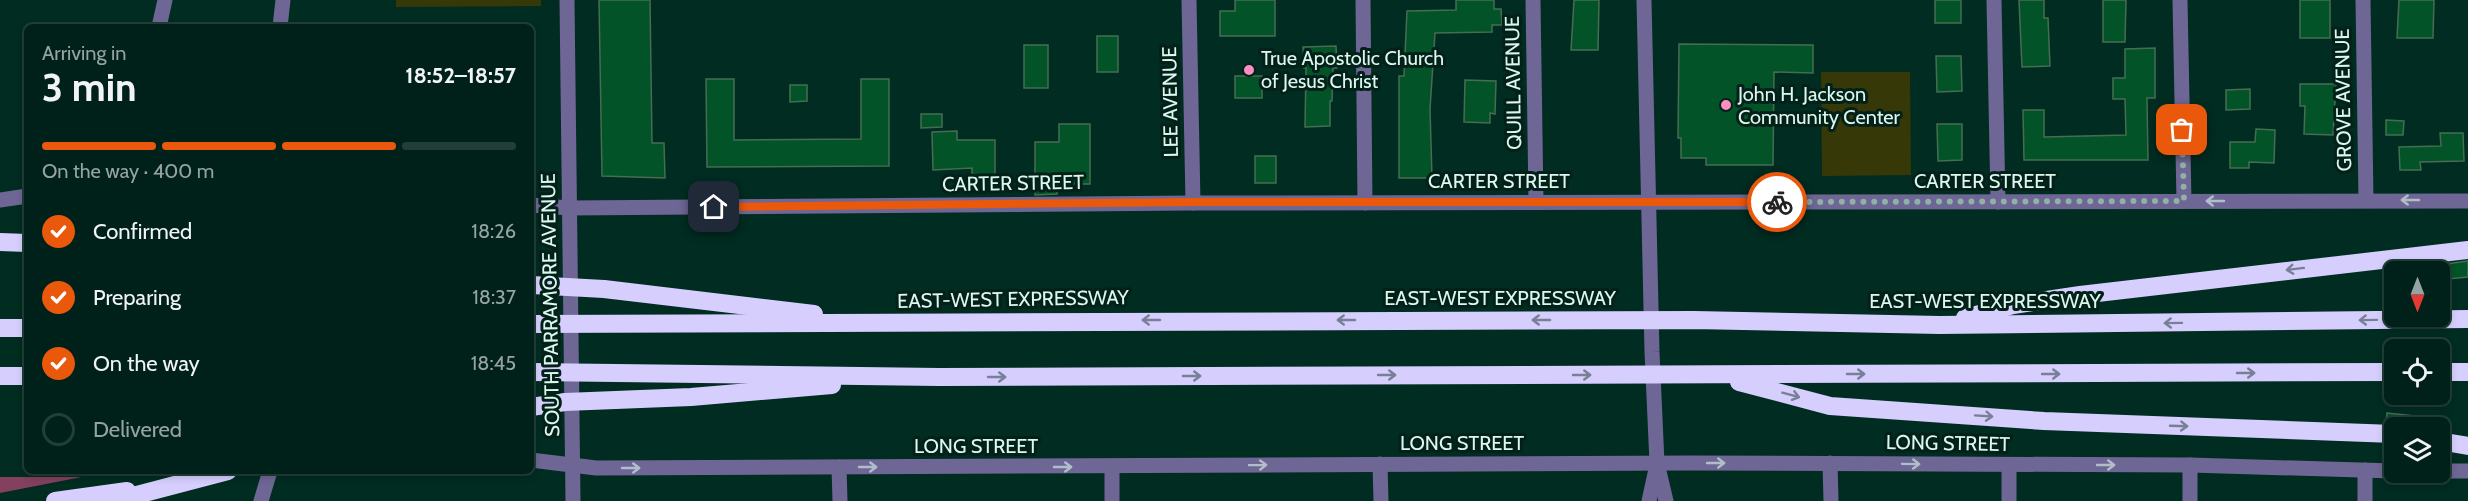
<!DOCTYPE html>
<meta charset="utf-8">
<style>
body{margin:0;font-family:Cabin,sans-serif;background:#0e2e26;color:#f1f3f6;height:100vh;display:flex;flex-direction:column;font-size:22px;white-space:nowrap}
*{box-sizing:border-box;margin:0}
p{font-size:20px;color:#95a3a2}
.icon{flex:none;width:33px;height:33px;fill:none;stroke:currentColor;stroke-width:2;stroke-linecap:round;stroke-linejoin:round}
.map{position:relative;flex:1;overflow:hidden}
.panel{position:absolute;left:24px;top:24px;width:510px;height:450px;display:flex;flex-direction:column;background:#002119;border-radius:9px;box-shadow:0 3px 9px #0003,0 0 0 2px #223e38}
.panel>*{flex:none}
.needle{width:39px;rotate:180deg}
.buttons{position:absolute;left:2384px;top:261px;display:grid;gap:12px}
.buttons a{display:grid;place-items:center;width:66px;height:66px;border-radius:9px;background:#002119;box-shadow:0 3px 9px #0003,0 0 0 2px #223e38;font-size:30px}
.pin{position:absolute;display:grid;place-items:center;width:51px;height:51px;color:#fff;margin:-26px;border-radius:12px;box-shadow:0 3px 9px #0006}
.courier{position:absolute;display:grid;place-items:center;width:60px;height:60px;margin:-30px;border:4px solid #ea580c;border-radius:50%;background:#fff;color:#222;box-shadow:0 2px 8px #0007}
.overview em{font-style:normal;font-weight:800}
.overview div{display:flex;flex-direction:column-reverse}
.overview{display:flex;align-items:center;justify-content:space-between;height:102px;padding:0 18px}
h1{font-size:39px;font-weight:800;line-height:45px}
.bar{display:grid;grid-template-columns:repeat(4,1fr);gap:9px 6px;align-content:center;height:72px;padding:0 18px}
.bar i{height:8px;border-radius:4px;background:#223e38}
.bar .current{background:#ea580c}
.bar p{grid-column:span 4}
ol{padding:0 18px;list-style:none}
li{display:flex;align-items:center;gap:18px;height:66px}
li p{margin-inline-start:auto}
li .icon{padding:6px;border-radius:50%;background:#ea580c;color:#fff;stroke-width:4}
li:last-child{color:#95a3a2}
li i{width:33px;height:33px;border:3px solid #223e38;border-radius:50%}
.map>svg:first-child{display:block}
.green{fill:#363907}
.water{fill:#83405f}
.pier{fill:#002c21}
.building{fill:#025328;stroke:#466d51;stroke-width:1.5}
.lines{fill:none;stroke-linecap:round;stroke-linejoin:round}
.minor{stroke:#6e6694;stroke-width:15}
.highway{stroke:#d6cefd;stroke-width:18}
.oneway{stroke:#b0beca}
.oneway2{stroke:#778096}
.done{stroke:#8fb1a6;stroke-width:6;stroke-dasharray:0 10.8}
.route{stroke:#ea580c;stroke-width:8}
.poi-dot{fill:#fd8ec0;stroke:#032019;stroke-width:2}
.labels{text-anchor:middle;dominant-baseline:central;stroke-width:6;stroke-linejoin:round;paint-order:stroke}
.poi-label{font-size:20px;fill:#dcf8ee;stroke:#032019;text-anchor:start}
.street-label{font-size:20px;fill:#dcf8ee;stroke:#032019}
</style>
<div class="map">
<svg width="2468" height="501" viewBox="0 0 2468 501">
<rect width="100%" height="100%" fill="#002c21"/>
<g class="green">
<polygon points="396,0 541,0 541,6 396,7"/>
<polygon points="1821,72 1910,72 1911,175 1822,176"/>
</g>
<polygon class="water" points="0,477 172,477 0,501"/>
<polygon class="pier" points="97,474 173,474 184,488 183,501 0,501 0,493"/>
<g class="building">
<polygon points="599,0 650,0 652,143 664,143 665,178 602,176"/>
<polygon points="1235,0 1275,0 1275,36 1220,36 1220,11 1235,11"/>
<polygon points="1456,0 1494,0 1494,9 1501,9 1502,25 1492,25 1492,32 1435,33 1430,109 1432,178 1399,178 1399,76 1404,76 1407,11 1456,10"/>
<polygon points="1574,0 1599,0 1598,50 1571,50"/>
<rect x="1935" y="0" width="26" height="23"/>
<polygon points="2019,0 2044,0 2044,18 2048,18 2050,66 2022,67"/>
<polygon points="2103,0 2126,0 2125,42 2103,42"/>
<rect x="2300" y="0" width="30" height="38"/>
<polygon points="2399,0 2434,0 2433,38 2397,38"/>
<rect x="1097" y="36" width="21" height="36"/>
<polygon points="1679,44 1813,45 1813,73 1774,72 1773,165 1706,165 1706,158 1681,158 1681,138 1678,138"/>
<rect x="1024" y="45" width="24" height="43"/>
<polygon points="1336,46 1337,68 1333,68 1332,101 1330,101 1330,126 1305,127 1306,68 1304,68 1303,47"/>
<polygon points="2155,48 2155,98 2147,98 2148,160 2024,160 2023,110 2044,110 2044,137 2126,135 2125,99 2113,99 2113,78 2125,78 2125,49"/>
<polygon points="1936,56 1961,56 1962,91 1937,92"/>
<rect x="1235" y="76" width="27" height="22"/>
<polygon points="706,79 734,79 734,140 861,139 861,79 889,79 889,166 707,167"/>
<polygon points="1465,80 1496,81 1495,114 1490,113 1490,123 1464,122"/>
<polygon points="2300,84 2336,84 2333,135 2304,134 2305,106 2300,106"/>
<polygon points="790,85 807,85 807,101 790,102"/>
<polygon points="2250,89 2250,109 2226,110 2226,90"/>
<polygon points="921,114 942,114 942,127 921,128"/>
<polygon points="2386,120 2404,121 2403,135 2386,135"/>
<polygon points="1059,124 1090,124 1090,184 1057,184 1057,194 1035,195 1035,142 1059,142"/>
<polygon points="1937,124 1962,124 1962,160 1938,161"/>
<polygon points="2256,129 2275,130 2274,163 2249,162 2249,168 2230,168 2230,142 2255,142"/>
<polygon points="957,131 957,140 995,140 995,176 972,176 972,168 933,170 932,132"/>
<polygon points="2440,133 2463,133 2464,161 2420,162 2421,170 2400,170 2399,147 2441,146"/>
<rect x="1255" y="156" width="21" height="27"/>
<polygon points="2468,261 2468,277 2448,279 2446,264"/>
<polygon points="2387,413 2433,418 2432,428 2403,428 2395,423 2386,422"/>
</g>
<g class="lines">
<g class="minor">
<polyline points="567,0 573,501"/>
<polyline points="1189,0 1193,203"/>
<polyline points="1363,0 1365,203"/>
<polyline points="1533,0 1536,201"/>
<polyline points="1644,0 1652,352 1657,463 1666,501"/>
<polyline points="1994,0 1998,202"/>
<polyline points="2180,0 2184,201"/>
<polyline points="2363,0 2366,200"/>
<polyline points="159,27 165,0"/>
<polyline points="280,27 283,0"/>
<polyline points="0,200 27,196"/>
<polyline points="531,205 569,208 1193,203 2468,201"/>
<polyline points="531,460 596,468 1689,463 2190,465 2394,471"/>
<polyline points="1830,463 1831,501"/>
<polyline points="1380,464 1381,501"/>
<polyline points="2009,465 2009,501"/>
<polyline points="2190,465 2190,501"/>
<polyline points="839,467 840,501"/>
<polyline points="1112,467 1112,501"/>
<polyline points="2365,470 2365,501"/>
<polyline points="2439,471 2468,471"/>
<polyline points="261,501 270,471"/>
<polyline points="1649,501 1656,469"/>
</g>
<g class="highway">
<polyline points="0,242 27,243"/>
<polyline points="531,285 604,289 814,314"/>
<polyline points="1965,318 2013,305 2080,295 2468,250"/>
<polyline points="531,324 1694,320 1940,325 2468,319"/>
<polyline points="0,328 27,328"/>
<polyline points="531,372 939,377 2394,372"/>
<polyline points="2439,372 2468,372"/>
<polyline points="0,376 27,376"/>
<polyline points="1739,382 1830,406 2044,421 2394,434"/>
<polyline points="531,407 565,402 691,397 832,385"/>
<polyline points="2439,441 2468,446"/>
<polyline points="55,501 127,491"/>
<polyline points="114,501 228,471"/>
</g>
</g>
<defs><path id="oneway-shaft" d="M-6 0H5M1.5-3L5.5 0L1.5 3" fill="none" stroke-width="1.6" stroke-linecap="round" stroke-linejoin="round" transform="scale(1.5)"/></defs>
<g class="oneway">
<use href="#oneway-shaft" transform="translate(2410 200) rotate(-180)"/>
<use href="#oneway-shaft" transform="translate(2215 201) rotate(180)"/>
<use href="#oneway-shaft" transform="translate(1716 463)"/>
<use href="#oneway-shaft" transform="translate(1911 464) rotate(1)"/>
<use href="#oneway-shaft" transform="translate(1258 465) rotate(-1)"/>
<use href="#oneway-shaft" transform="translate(2106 465)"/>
<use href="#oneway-shaft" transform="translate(868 467)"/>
<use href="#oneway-shaft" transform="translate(1063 467)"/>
<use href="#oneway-shaft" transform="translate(631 468)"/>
</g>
<g class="oneway2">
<use href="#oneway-shaft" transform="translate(2295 269) rotate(173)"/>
<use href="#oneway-shaft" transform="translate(1151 320) rotate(180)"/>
<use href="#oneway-shaft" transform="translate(1346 320) rotate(180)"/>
<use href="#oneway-shaft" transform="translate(1541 320) rotate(180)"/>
<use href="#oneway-shaft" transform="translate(2368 320) rotate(179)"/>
<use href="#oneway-shaft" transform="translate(2173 323) rotate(179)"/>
<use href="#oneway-shaft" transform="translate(2246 373)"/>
<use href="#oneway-shaft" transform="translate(1856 374)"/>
<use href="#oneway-shaft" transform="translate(2051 374)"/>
<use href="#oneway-shaft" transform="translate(1387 375)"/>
<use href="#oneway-shaft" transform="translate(1582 375)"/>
<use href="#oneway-shaft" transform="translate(1192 376)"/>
<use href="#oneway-shaft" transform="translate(997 377)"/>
<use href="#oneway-shaft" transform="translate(1791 395) rotate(15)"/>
<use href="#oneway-shaft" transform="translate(1984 416) rotate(4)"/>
<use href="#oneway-shaft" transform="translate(2179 426) rotate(2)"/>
</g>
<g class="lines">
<polyline class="done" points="1777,202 2184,201 2182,130"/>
<polyline class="route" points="714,207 1193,202 1777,202"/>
</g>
<g class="poi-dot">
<circle cx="1249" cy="70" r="6"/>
<circle cx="1726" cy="105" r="6"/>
</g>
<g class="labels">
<g class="poi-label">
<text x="1261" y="58">True Apostolic Church<tspan x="1261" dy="23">of Jesus Christ</tspan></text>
<text x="1738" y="94">John H. Jackson<tspan x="1738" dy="23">Community Center</tspan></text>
</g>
<g class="street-label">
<text transform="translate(1513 83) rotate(-91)">QUILL AVENUE</text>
<text transform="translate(2343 100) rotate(-91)">GROVE AVENUE</text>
<text transform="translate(1170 102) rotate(-91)">LEE AVENUE</text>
<text x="1499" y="181">CARTER STREET</text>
<text x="1985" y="181">CARTER STREET</text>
<text transform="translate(1013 183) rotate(-1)">CARTER STREET</text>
<text x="1500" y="298">EAST-WEST EXPRESSWAY</text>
<text transform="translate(1013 299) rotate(-1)">EAST-WEST EXPRESSWAY</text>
<text x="1985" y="301">EAST-WEST EXPRESSWAY</text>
<text transform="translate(550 305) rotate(-91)">SOUTH PARRAMORE AVENUE</text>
<text x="1462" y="443">LONG STREET</text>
<text transform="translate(1948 443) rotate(1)">LONG STREET</text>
<text x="976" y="446">LONG STREET</text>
</g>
</g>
</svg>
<div class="buttons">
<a><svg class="needle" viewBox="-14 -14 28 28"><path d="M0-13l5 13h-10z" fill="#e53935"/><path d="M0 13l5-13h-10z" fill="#95a3a2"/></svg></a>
<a><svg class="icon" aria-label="locate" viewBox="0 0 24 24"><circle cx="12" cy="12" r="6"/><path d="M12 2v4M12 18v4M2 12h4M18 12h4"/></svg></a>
<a><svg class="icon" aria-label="layers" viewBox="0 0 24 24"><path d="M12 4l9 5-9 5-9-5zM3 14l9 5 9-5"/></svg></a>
</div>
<div class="pin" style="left:2182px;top:130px;background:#ea580c"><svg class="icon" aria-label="bag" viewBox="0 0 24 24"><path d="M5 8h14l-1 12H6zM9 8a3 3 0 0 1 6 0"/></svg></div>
<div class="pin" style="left:714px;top:207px;background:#1f2937"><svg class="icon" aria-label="home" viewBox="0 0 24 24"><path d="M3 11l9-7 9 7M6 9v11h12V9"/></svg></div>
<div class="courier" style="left:1777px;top:202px"><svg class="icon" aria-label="bike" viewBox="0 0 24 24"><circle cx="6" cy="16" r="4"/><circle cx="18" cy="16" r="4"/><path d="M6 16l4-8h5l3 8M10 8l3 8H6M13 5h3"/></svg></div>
<section class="panel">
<div class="overview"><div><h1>3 min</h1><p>Arriving in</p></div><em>18:52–18:57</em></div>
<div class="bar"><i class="current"></i><i class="current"></i><i class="current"></i><i></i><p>On the way · 400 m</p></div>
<ol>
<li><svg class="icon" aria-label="check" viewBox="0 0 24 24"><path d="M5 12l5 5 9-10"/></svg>Confirmed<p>18:26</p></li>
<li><svg class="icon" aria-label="check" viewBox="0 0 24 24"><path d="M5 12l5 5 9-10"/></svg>Preparing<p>18:37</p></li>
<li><svg class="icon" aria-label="check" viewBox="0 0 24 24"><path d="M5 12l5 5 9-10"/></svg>On the way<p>18:45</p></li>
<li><i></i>Delivered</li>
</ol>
</section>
</div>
